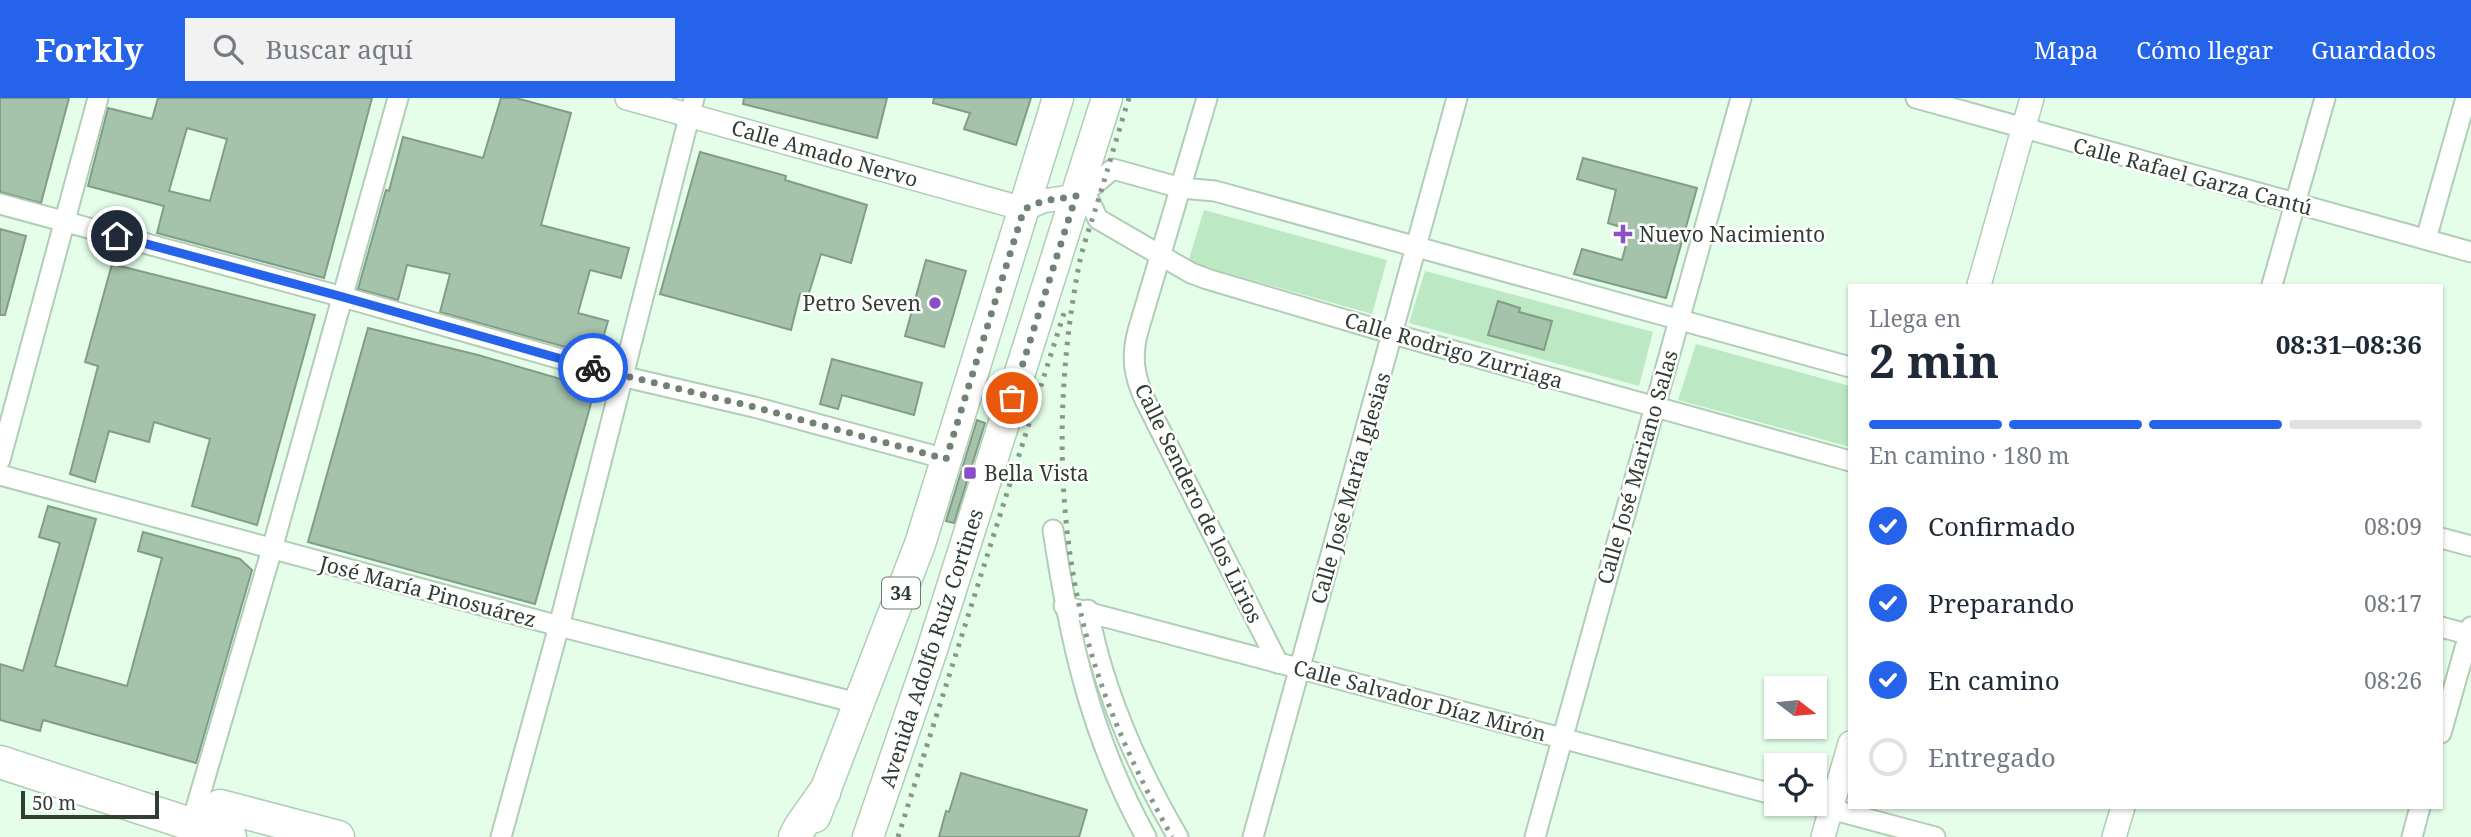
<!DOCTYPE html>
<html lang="es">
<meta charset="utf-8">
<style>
body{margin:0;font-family:"Noto Serif",serif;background:#f2f2f3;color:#1f2937;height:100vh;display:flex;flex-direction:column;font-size:26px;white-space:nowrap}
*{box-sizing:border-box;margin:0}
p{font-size:23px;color:#747a83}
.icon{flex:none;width:38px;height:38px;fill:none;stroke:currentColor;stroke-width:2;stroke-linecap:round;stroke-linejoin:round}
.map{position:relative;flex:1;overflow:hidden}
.sheet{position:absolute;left:1848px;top:186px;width:595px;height:525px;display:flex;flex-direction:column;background:#fff;border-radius:0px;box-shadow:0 2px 5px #0004}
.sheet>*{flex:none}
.needle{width:46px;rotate:106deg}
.buttons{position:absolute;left:1764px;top:578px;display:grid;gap:14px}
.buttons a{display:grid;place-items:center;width:63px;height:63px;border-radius:0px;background:#fff;box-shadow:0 2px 5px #0004;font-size:35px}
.scale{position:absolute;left:21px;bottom:18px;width:138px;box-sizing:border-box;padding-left:7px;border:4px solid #323e34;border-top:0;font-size:19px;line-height:24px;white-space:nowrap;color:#323e34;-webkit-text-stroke:5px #fff;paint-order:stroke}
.pin{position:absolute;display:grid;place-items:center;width:60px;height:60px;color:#fff;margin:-30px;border:4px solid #fff;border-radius:50%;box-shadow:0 2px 7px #0007}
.courier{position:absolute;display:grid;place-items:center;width:70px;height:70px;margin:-35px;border:5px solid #2563eb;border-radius:50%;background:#fff;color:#222;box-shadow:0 2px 9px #0007}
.head em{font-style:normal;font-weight:700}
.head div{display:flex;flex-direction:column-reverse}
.head{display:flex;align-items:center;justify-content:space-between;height:119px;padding:0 21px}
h1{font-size:46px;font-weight:700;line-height:52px}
.bar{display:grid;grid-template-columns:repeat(4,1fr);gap:10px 7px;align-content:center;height:84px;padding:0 21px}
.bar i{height:9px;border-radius:5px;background:#e0e1e3}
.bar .selected{background:#2563eb}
.bar p{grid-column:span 4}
ol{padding:0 21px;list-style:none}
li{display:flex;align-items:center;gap:21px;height:77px}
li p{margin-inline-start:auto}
li .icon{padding:7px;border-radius:50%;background:#2563eb;color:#fff;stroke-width:4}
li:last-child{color:#747a83}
li i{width:38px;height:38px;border:4px solid #e0e1e3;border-radius:50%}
header{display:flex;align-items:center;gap:42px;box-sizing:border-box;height:98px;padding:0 35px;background:#2563eb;color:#fff}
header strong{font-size:33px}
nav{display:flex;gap:38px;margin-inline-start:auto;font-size:24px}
.search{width:490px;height:63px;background:#f2f2f3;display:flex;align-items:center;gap:18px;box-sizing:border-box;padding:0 24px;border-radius:0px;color:#747a83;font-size:26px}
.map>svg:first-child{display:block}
.green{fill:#bce8c4}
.building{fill:#a5c3ab;stroke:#819d86;stroke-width:2;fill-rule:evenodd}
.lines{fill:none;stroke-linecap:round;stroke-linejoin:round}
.minor-casing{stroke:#b0cdb5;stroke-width:23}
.tertiary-casing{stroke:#b0cdb5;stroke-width:26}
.primary-casing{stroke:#b0cdb5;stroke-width:33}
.trunk-casing{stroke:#b0cdb5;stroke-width:35}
.minor{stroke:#fff;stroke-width:19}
.tertiary{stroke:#fff;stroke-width:23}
.primary{stroke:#fff;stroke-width:30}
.trunk{stroke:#fff;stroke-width:32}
.rail{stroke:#869889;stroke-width:5;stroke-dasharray:3.5 7;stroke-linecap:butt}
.done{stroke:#718174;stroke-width:7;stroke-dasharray:0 12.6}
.route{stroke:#2563eb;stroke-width:9}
.poi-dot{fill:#884fc6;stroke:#fff;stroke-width:2.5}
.labels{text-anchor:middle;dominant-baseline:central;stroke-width:5;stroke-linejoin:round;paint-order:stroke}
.shield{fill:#fff;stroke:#707871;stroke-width:2}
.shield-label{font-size:19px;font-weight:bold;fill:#323e34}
.street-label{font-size:21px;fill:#323e34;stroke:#fff}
.poi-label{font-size:21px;fill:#323e34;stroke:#fff;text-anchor:start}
</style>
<header>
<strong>Forkly</strong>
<div class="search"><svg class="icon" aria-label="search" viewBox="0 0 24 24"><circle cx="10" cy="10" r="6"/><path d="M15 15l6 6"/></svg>Buscar aquí</div>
<nav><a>Mapa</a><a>Cómo llegar</a><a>Guardados</a></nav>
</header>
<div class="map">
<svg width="2471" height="739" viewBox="0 0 2471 739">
<rect width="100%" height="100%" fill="#e5feea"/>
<g class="green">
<polygon points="1204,112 1387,162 1372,216 1188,164"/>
<polygon points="1425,173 1653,234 1639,288 1409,225"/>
<polygon points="1696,246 1850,288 1850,349 1678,302"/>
</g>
<g class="building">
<polygon points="0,0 69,0 41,105 0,94"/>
<path d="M158,0H372L324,180L157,135L164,108L88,88L108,10L152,21ZM187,30L227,41L210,103L169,93Z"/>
<polygon points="501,0 516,0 571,15 541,127 629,150 621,180 590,172 578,215 608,223 598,258 440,214 450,176 407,167 398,202 358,191 386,92 389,93 403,39 483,60"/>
<polygon points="744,0 887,0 877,40 743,6"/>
<polygon points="934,0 1031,0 1016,47 964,31 970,15 933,5"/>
<polygon points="700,54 786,78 785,82 867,107 851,165 821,156 808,198 800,196 791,232 660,196"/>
<polygon points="1583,60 1697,90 1666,200 1574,176 1582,151 1622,162 1630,132 1608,125 1616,92 1577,81"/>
<polygon points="0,131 26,138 5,217 0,217"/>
<polygon points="926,162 966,173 944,249 905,238"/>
<polygon points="112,166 315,217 257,427 192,408 210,341 154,324 149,344 109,333 95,384 70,376 98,268 85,264"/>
<polygon points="1498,203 1520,210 1519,214 1552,223 1544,252 1488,237"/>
<polygon points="368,230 478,257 595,291 535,506 308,444"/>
<polygon points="832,261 922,285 914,317 842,297 838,311 820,306"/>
<polygon points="977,322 985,325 954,425 946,423"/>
<polygon points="48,408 96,421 55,568 127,588 162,460 138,453 143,434 240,461 252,472 196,665 43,622 40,633 0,622 0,566 23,573 60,445 39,439"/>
<polygon points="961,675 1087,712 1079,739 939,739 946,713 949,714"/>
</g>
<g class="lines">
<g class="minor-casing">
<g id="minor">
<path d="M1207,0L1138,233C1131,259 1134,278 1145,302L1278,565"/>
<polyline points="1916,0 2471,154"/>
<polyline points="1085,94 1098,121 1191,175 1207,181 1393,236 1850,363"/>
<polyline points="1076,98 1085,94 1113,71 1181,90 1215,93 1850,269"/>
<polyline points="0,106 343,199 621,278 754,309 946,361"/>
<polyline points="2426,141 2466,0"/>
<polyline points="2272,187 2325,0"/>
<polyline points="0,362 98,0"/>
<polyline points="0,377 559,528 857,605"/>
<path d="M1053,432C1070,544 1091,639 1146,739"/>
<polyline points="2441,440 2471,448"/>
<polyline points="1064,508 1776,697"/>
<path d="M1088,512C1103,593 1137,669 1178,739"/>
<polyline points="2441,529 2471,537"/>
<polyline points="2441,635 2471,529"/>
<polyline points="1808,705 1935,739"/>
<polyline points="191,727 272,451 398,0"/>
<polyline points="501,739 559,528 694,0"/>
<polyline points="1253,739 1457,0"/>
<polyline points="1535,739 1741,0"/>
<polyline points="2412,739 2420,709"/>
</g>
</g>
<g class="tertiary-casing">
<g id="tertiary">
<polyline points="627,0 1024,111 1043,103 1076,98"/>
<polyline points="1979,187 2032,0"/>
<polyline points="1823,739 1850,645"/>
<polyline points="2114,739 2123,709"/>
</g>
</g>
<g class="primary-casing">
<g id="primary">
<polyline points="815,719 920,446 1058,0"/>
<polyline points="868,739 931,555 1107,0"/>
</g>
</g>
<g class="trunk-casing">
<g id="trunk">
<polyline points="0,664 230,739"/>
<polyline points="199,739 195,728 220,708 338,739"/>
<polyline points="795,739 800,729 824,695"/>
</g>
</g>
<use href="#minor" class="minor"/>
<use href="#tertiary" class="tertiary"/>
<use href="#primary" class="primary"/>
<use href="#trunk" class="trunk"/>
<g class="rail">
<path d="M1129,0C1118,35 1108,71 1097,106C1091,126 1083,147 1079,167C1057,281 1055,406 1082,520C1100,597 1133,670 1172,739"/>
<polyline points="898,739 1065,212"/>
</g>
</g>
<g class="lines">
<polyline class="done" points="593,270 754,309 946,361 1024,111 1043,103 1076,98 1012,300"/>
<polyline class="route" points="117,138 343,199 593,270"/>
</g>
<g class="poi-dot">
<path d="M1619.5 125.5h7v7h7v7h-7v7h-7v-7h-7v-7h7z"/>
<circle cx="935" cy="205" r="7"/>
<rect x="963" y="368" width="14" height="14" rx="3.5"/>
</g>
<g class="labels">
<rect class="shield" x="882" y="479.5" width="38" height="31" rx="5"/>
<g class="shield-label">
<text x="901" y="495">34</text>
</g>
<g class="street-label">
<text transform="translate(825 55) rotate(16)">Calle Amado Nervo</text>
<text transform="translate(2193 78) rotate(15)">Calle Rafael Garza Cantú</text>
<text transform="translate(1454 252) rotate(16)">Calle Rodrigo Zurriaga</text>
<text transform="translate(1637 369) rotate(-74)">Calle José Mariano Salas</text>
<text transform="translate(1350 390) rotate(-74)">Calle José María Iglesias</text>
<text transform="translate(1199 405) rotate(64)">Calle Sendero de los Lirios</text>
<text transform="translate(428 493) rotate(15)">José María Pinosuárez</text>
<text transform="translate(931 550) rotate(-72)">Avenida Adolfo Ruíz Cortines</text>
<text transform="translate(1420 602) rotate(15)">Calle Salvador Díaz Mirón</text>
</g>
<g class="poi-label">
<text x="1639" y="136">Nuevo Nacimiento</text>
<text x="921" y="205" text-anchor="end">Petro Seven</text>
<text x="984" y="375">Bella Vista</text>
</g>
</g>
</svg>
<div class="buttons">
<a><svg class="needle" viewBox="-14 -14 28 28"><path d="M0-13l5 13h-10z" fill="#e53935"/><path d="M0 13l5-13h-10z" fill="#747a83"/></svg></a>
<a><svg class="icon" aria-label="locate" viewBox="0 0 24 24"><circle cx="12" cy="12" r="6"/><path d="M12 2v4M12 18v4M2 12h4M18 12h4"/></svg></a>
</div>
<div class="scale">50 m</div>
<div class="pin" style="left:1012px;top:300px;background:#ea580c"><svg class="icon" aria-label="bag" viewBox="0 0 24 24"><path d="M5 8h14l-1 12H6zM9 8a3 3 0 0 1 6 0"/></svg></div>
<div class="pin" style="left:117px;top:138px;background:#1f2937"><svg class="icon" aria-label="home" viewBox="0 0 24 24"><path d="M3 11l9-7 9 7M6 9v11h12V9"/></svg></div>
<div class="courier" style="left:593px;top:270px"><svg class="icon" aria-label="bike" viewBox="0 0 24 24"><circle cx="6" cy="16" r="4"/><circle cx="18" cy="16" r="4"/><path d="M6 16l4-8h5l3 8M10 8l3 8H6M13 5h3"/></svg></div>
<section class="sheet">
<div class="head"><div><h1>2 min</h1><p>Llega en</p></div><em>08:31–08:36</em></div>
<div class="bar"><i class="selected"></i><i class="selected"></i><i class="selected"></i><i></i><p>En camino · 180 m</p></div>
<ol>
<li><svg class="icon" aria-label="check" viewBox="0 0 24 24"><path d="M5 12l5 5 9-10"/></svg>Confirmado<p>08:09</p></li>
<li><svg class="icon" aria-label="check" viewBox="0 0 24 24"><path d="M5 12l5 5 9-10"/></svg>Preparando<p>08:17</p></li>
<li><svg class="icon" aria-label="check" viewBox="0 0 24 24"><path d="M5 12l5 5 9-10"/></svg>En camino<p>08:26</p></li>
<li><i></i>Entregado</li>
</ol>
</section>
</div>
